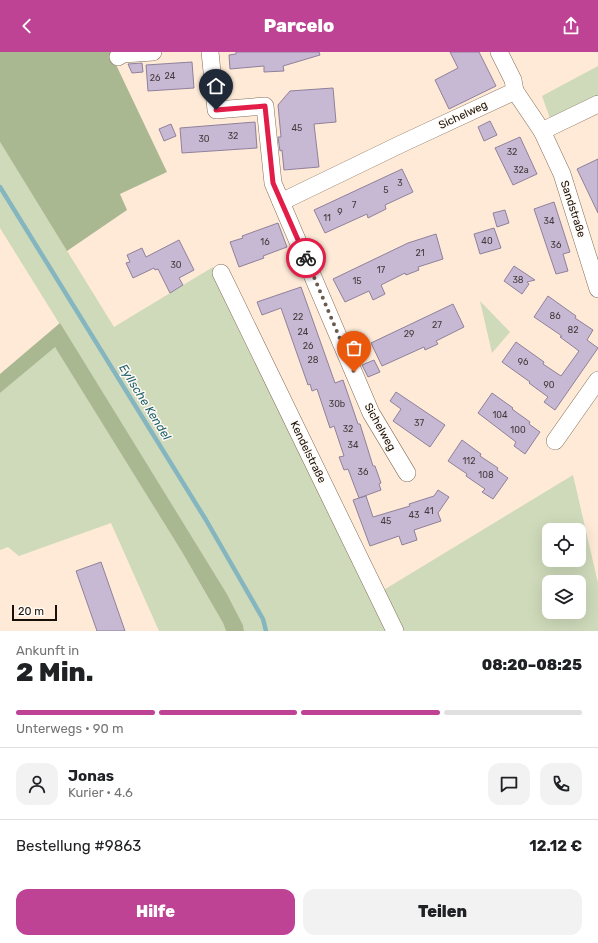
<!DOCTYPE html>
<html lang="de">
<meta charset="utf-8">
<style>
body{margin:0;font-family:Rubik,sans-serif;background:#f2f2f2;color:#202124;height:100vh;display:flex;flex-direction:column;font-size:15px;white-space:nowrap}
*{box-sizing:border-box;margin:0}
p{font-size:13px;color:#757577}
.icon{flex:none;width:22px;height:22px;fill:none;stroke:currentColor;stroke-width:2;stroke-linecap:round;stroke-linejoin:round}
.map{position:relative;height:579px;overflow:hidden}
.side{display:flex;flex-direction:column;background:#fff;flex:1}
.side>*{flex:none}
.tools{position:absolute;left:542px;top:471px;display:grid;gap:8px}
.tools a{display:grid;place-items:center;width:44px;height:44px;border-radius:8px;background:#fff;box-shadow:0 4px 16px #0002;font-size:20px}
.scale{position:absolute;left:12px;bottom:10px;width:45px;box-sizing:border-box;padding-left:4px;border:2px solid #181008;border-top:0;font-size:11px;line-height:14px;white-space:nowrap;color:#181008;-webkit-text-stroke:3px #fffaf5;paint-order:stroke}
.pin{position:absolute;display:grid;place-items:center;width:34px;height:34px;color:#fff;margin:-41px -17px;border-radius:50% 50% 50% 0;rotate:-45deg;box-shadow:0 0 4px #0007}
.pin .icon{rotate:45deg}
.courier{position:absolute;display:grid;place-items:center;width:40px;height:40px;margin:-20px;border:3px solid #e11d48;border-radius:50%;background:#fff;color:#222;box-shadow:0 1px 5px #0007}
.overview em{font-style:normal;font-weight:800}
.overview div{display:flex;flex-direction:column-reverse}
.overview{display:flex;align-items:center;justify-content:space-between;height:68px;padding:0 16px}
h1{font-size:26px;font-weight:800;line-height:30px}
.bar{display:grid;grid-template-columns:repeat(4,1fr);gap:6px 4px;align-content:center;height:48px;padding:0 16px}
.bar i{height:5px;border-radius:3px;background:#e0e0e0}
.bar .active{background:#be4394}
.bar p{grid-column:span 4}
.line{display:flex;align-items:center;gap:10px;padding:0 16px;border-top:1px solid #e0e0e0}
.line div{flex:1}
.round{display:grid;place-items:center;flex:none;width:42px;height:42px;border-radius:12px;background:#f2f2f2}
.primary-button{display:flex;gap:8px;margin-top:auto;padding:8px 16px}
.primary-button a{flex:1;height:46px;border-radius:12px;background:#be4394;color:#fff;font-size:16px;font-weight:800;line-height:46px;text-align:center}
.primary-button a+a{background:#f2f2f2;color:#202124}
header{display:flex;justify-content:space-between;align-items:center;height:52px;padding:0 16px;background:#be4394;color:#fff;font-size:18px;font-weight:800}
.map>svg:first-child{display:block}
.green{fill:#cedaba;fill-rule:evenodd}
.forest{fill:#aab892}
.lines{fill:none;stroke-linecap:round;stroke-linejoin:round}
.stream{stroke:#85b6bf;stroke-width:4.5}
.building{fill:#c7b8d3;stroke:#8f819b}
.minor-casing{stroke:#846e58;stroke-width:18}
.minor{stroke:#fff;stroke-width:17}
.done{stroke:#685c50;stroke-width:4;stroke-dasharray:0 7.2}
.route{stroke:#e11d48;stroke-width:5}
.labels{text-anchor:middle;dominant-baseline:central;stroke-width:3;stroke-linejoin:round;paint-order:stroke}
.number-label{font-size:9px;fill:#443a3b}
.street-label{font-size:11px;fill:#181008;stroke:#fffaf5}
.water-label{font-size:12px;font-style:italic;fill:#1f616b;stroke:#fffaf5}
</style>
<header><svg class="icon" aria-label="back" viewBox="0 0 24 24"><path d="M15 5l-7 7 7 7"/></svg>Parcelo<svg class="icon" aria-label="share" viewBox="0 0 24 24"><path d="M12 15V3M7 8l5-5 5 5M5 13v7h14v-7"/></svg></header>
<div class="map">
<svg width="598" height="579" viewBox="0 0 598 579">
<rect width="100%" height="100%" fill="#feead7"/>
<g class="green">
<polygon points="598,14 598,44 551,69 542,44"/>
<polygon points="0,90 114,275 213,215 388,579 244,579 243,573 227,542 0,176"/>
<polygon points="480,249 510,280 492,301"/>
<polygon points="55,294 182,500 223,571 226,579 159,579 111,471 19,504 8,495 0,498 0,341"/>
<path d="M573,423L598,531V579H401L382,539ZM549,478H579V508H549ZM549,530H579V560H549Z"/>
</g>
<g class="forest">
<polygon points="0,0 110,0 167,120 120,142 127,158 67,199 0,90"/>
<polygon points="60,271 227,542 243,573 244,579 226,579 223,571 182,500 55,295 0,341 0,322"/>
</g>
<g class="lines">
<polyline class="stream" points="0,135 206,468 263,567 266,579"/>
</g>
<g class="building">
<polygon points="236,0 319,0 320,3 283,14 284,19 264,20 264,14 230,17 229,3 236,2"/>
<polygon points="450,0 479,0 496,34 449,57 435,28 458,16"/>
<polygon points="192,10 194,36 148,39 146,13"/>
<polygon points="142,11 143,20 132,21 128,12"/>
<polygon points="333,36 336,70 314,72 319,115 284,118 282,98 280,99 278,85 281,85 278,53 290,39"/>
<polygon points="490,69 497,83 484,89 478,75"/>
<polygon points="255,70 257,96 182,101 180,76"/>
<polygon points="171,72 176,84 164,89 159,77"/>
<polygon points="520,85 537,122 513,133 495,96"/>
<polygon points="598,107 598,161 577,117"/>
<polygon points="402,117 413,140 385,153 386,157 368,166 367,162 325,181 314,158"/>
<polygon points="554,150 570,200 563,202 568,219 556,222 534,157"/>
<polygon points="505,158 509,171 497,175 493,161"/>
<polygon points="278,171 287,195 263,204 264,206 239,215 230,190 243,186 242,184"/>
<polygon points="494,176 501,196 480,202 474,182"/>
<polygon points="436,182 443,207 418,215 419,218 406,223 405,221 381,233 385,242 373,248 369,239 345,250 333,227 408,191"/>
<polygon points="179,188 194,218 179,226 183,233 170,241 158,217 155,218 154,216 133,226 126,211 130,210 127,203 142,196 146,205"/>
<polygon points="514,214 535,228 527,230 529,232 522,242 504,229"/>
<polygon points="301,235 335,331 343,328 358,372 360,372 373,414 375,414 381,431 379,432 381,438 359,446 366,444 373,465 410,454 409,452 434,444 438,438 449,445 438,461 441,469 414,478 417,488 402,493 399,484 370,494 353,448 359,446 348,417 344,418 339,405 344,404 334,374 330,376 317,337 312,339 310,332 308,333 281,256 262,263 257,250"/>
<polygon points="548,244 576,264 575,266 593,278 587,288 598,296 555,358 544,350 548,345 529,331 530,330 502,310 516,290 544,310 543,312 561,324 579,299 560,285 562,284 534,265"/>
<polygon points="453,252 464,275 436,289 438,292 425,298 424,295 382,314 371,291"/>
<polygon points="374,308 380,320 368,325 362,313"/>
<polygon points="396,340 445,373 430,395 393,369 401,357 390,349"/>
<polygon points="492,341 513,356 512,357 530,370 529,372 540,380 525,402 514,394 516,390 478,361"/>
<polygon points="462,388 481,402 480,404 498,416 497,418 508,426 493,447 482,440 485,437 466,424 467,422 448,409"/>
<polygon points="101,510 125,579 97,579 76,519"/>
</g>
<g class="lines">
<g class="minor-casing">
<g id="minor">
<polyline points="210,0 216,58 265,54 273,131 281,150 401,92 515,39"/>
<polyline points="499,0 513,28 515,39 542,79 562,122 598,237"/>
<polyline points="118,5 123,2 153,0"/>
<polyline points="542,79 598,52"/>
<polyline points="281,150 371,361 407,421"/>
<polyline points="221,221 395,579"/>
<polyline points="555,389 598,328"/>
</g>
</g>
<use href="#minor" class="minor"/>
</g>
<g class="lines">
<polyline class="done" points="306,206 354,320"/>
<polyline class="route" points="216,58 265,54 273,131 306,206"/>
</g>
<g class="labels">
<g class="number-label">
<text x="170" y="24">24</text>
<text x="155" y="26">26</text>
<text x="297" y="76">45</text>
<text x="233" y="84">32</text>
<text x="204" y="87">30</text>
<text x="512" y="100">32</text>
<text x="521" y="118">32a</text>
<text x="400" y="131">3</text>
<text x="386" y="138">5</text>
<text x="354" y="153">7</text>
<text x="340" y="160">9</text>
<text x="327" y="166">11</text>
<text x="549" y="169">34</text>
<text x="487" y="189">40</text>
<text x="265" y="190">16</text>
<text x="556" y="193">36</text>
<text x="420" y="201">21</text>
<text x="176" y="213">30</text>
<text x="381" y="218">17</text>
<text x="518" y="228">38</text>
<text x="357" y="229">15</text>
<text x="555" y="264">86</text>
<text x="298" y="265">22</text>
<text x="437" y="273">27</text>
<text x="573" y="278">82</text>
<text x="303" y="280">24</text>
<text x="409" y="282">29</text>
<text x="308" y="294">26</text>
<text x="313" y="308">28</text>
<text x="523" y="310">96</text>
<text x="549" y="333">90</text>
<text x="337" y="352">30b</text>
<text x="500" y="363">104</text>
<text x="419" y="371">37</text>
<text x="348" y="377">32</text>
<text x="518" y="378">100</text>
<text x="353" y="393">34</text>
<text x="469" y="409">112</text>
<text x="363" y="420">36</text>
<text x="486" y="423">108</text>
<text x="429" y="459">41</text>
<text x="414" y="463">43</text>
<text x="386" y="469">45</text>
</g>
<g class="street-label">
<text transform="translate(463 63) rotate(-25)">Sichelweg</text>
<text transform="translate(573 157) rotate(72)">Sandstraße</text>
<text transform="translate(380 375) rotate(61)">Sichelweg</text>
<text transform="translate(308 400) rotate(64)">Kendelstraße</text>
</g>
<g class="water-label">
<text transform="translate(145 350) rotate(58)">Eyllsche Kendel</text>
</g>
</g>
</svg>
<div class="tools">
<a><svg class="icon" aria-label="locate" viewBox="0 0 24 24"><circle cx="12" cy="12" r="6"/><path d="M12 2v4M12 18v4M2 12h4M18 12h4"/></svg></a>
<a><svg class="icon" aria-label="layers" viewBox="0 0 24 24"><path d="M12 4l9 5-9 5-9-5zM3 14l9 5 9-5"/></svg></a>
</div>
<div class="scale">20 m</div>
<div class="pin" style="left:354px;top:320px;background:#ea580c"><svg class="icon" aria-label="bag" viewBox="0 0 24 24"><path d="M5 8h14l-1 12H6zM9 8a3 3 0 0 1 6 0"/></svg></div>
<div class="pin" style="left:216px;top:58px;background:#1f2937"><svg class="icon" aria-label="home" viewBox="0 0 24 24"><path d="M3 11l9-7 9 7M6 9v11h12V9"/></svg></div>
<div class="courier" style="left:306px;top:206px"><svg class="icon" aria-label="bike" viewBox="0 0 24 24"><circle cx="6" cy="16" r="4"/><circle cx="18" cy="16" r="4"/><path d="M6 16l4-8h5l3 8M10 8l3 8H6M13 5h3"/></svg></div>
</div>
<section class="side">
<div class="overview"><div><h1>2 Min.</h1><p>Ankunft in</p></div><em>08:20–08:25</em></div>
<div class="bar"><i class="active"></i><i class="active"></i><i class="active"></i><i></i><p>Unterwegs · 90 m</p></div>
<div class="line" style="height:72px"><a class="round"><svg class="icon" aria-label="person" viewBox="0 0 24 24"><circle cx="12" cy="8" r="4"/><path d="M4 21q1-7 8-7t8 7"/></svg></a><div><b>Jonas</b><p>Kurier · 4.6</p></div><a class="round"><svg class="icon" aria-label="chat" viewBox="0 0 24 24"><path d="M4 5h16v11H9l-5 4z"/></svg></a><a class="round"><svg class="icon" aria-label="phone" viewBox="0 0 24 24"><path d="M5 4h4l2 5-3 2q2 4 5 5l2-3 5 2v4C11 20 4 13 5 4z"/></svg></a></div>
<div class="line" style="height:52px"><div>Bestellung #9863</div><b>12.12 €</b></div>
<div class="primary-button"><a>Hilfe</a><a>Teilen</a></div>
</section>
